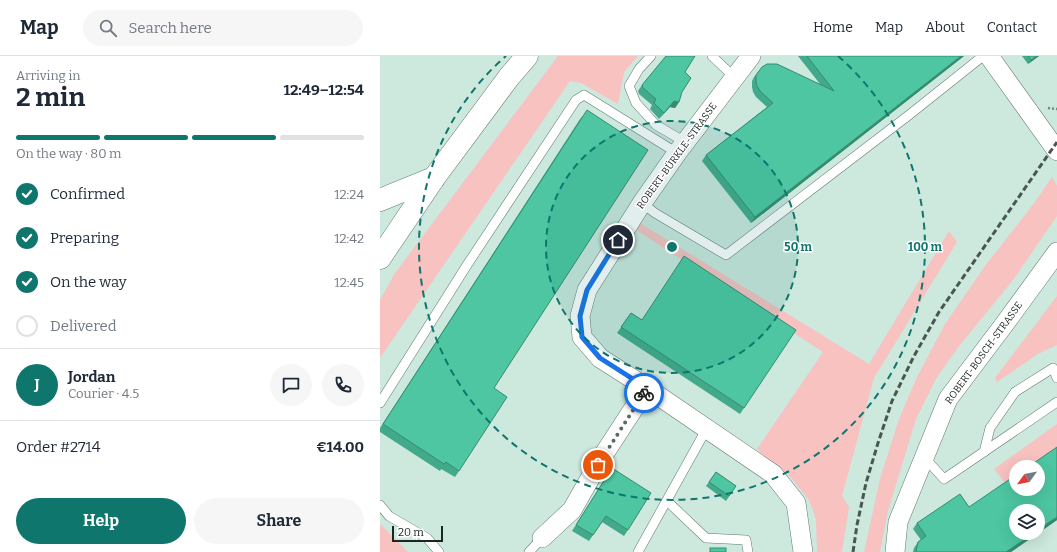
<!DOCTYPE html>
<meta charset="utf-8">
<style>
body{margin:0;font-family:Bitter,serif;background:#f6f6f7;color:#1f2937;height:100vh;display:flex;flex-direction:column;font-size:15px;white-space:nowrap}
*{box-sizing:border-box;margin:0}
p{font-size:13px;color:#747a83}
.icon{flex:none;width:22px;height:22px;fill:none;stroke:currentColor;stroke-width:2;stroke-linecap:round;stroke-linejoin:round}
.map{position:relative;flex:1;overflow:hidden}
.sheet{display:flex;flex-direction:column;background:#fff;width:380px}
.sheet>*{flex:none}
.needle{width:26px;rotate:237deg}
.buttons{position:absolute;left:629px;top:404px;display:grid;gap:8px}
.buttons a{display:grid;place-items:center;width:36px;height:36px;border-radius:50%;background:#fff;box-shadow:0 4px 16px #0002;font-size:20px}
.scale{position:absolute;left:12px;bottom:10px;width:51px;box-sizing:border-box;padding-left:4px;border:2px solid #1b2521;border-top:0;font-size:11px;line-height:14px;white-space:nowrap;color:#1b2521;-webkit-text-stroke:3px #fff;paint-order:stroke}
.pin{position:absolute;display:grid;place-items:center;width:34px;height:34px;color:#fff;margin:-17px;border:2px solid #fff;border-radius:50%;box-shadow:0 1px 4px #0007}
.courier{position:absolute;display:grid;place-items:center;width:40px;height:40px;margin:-20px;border:3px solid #1a73e8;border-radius:50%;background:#fff;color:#222;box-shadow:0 1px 5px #0007}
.overview em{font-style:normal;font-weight:700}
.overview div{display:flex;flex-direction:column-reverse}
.overview{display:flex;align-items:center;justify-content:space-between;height:68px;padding:0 16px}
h1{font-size:26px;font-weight:700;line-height:30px}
.bar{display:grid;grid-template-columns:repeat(4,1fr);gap:6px 4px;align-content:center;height:48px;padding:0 16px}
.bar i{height:5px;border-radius:3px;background:#e0e1e3}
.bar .current{background:#0f766e}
.bar p{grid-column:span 4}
.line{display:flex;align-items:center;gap:10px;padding:0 16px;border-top:1px solid #e0e1e3}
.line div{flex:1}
.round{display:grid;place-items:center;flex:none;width:42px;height:42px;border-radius:21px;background:#f6f6f7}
ol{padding:0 16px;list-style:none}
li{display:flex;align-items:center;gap:12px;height:44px}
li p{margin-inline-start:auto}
li .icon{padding:4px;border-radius:50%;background:#0f766e;color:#fff;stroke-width:4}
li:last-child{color:#747a83}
li i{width:22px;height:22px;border:2px solid #e0e1e3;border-radius:50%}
.cta{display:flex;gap:8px;margin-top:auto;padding:8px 16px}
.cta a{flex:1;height:46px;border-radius:24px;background:#0f766e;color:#fff;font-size:16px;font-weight:700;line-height:46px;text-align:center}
.cta a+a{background:#f6f6f7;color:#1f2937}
header{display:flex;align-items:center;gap:24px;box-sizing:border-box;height:56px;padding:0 20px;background:#fff;border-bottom:1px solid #e0e1e3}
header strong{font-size:19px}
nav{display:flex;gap:22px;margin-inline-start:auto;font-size:14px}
.search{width:280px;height:36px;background:#f6f6f7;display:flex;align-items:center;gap:10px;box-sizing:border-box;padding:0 14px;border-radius:22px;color:#747a83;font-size:15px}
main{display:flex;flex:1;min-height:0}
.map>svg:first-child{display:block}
.green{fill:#f7c2c0}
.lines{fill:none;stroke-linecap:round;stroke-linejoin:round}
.service-casing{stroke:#627a70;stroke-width:10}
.minor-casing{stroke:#627a70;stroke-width:20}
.primary-casing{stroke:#627a70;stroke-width:23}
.path{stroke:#758780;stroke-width:2.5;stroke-dasharray:2 2;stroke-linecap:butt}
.service{stroke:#fff;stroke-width:9}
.minor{stroke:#fff;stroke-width:19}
.primary{stroke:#fff;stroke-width:22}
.rail{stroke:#495752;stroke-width:3;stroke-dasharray:6 3;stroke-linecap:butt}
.wall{fill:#42aa8a}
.shaded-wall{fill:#368b71}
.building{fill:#4dc6a1;stroke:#368b71}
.done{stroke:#596963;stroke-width:4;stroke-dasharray:0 7.2}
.route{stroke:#1a73e8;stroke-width:5}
.ring{fill:none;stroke:#0f766e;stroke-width:2;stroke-dasharray:7 5}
.labels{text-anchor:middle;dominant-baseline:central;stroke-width:3;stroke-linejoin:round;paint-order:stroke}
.street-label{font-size:10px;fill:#1b2521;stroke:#fff}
.centre{fill:#0f766e;stroke:#fff;stroke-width:2}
.ring-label{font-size:12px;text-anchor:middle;font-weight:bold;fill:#0f766e;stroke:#fff;stroke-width:3;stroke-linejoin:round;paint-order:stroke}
</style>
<header>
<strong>Map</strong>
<div class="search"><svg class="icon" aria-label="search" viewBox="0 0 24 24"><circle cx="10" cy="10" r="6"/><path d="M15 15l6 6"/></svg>Search here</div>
<nav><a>Home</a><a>Map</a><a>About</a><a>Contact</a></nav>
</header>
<main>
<section class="sheet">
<div class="overview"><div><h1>2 min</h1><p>Arriving in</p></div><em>12:49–12:54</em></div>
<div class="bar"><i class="current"></i><i class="current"></i><i class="current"></i><i></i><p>On the way · 80 m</p></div>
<ol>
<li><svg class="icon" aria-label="check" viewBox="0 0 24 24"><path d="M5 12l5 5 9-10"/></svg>Confirmed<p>12:24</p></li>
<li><svg class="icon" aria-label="check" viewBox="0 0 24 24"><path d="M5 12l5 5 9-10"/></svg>Preparing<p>12:42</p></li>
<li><svg class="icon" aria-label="check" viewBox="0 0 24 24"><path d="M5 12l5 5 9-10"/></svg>On the way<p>12:45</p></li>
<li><i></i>Delivered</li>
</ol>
<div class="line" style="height:72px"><b class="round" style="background:#0f766e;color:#fff">J</b><div><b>Jordan</b><p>Courier · 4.5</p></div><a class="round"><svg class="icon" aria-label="chat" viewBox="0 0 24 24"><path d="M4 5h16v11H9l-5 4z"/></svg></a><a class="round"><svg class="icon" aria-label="phone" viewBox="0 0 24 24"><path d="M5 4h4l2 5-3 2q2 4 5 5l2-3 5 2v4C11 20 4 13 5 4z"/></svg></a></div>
<div class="line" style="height:52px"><div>Order #2714</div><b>€14.00</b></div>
<div class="cta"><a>Help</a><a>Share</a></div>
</section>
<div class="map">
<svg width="677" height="496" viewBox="0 0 677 496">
<rect width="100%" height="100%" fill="#cde8dd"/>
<g class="green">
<polygon points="178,0 258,0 244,16 238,48 201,27 190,25 0,302 0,244 15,217"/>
<polygon points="672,121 677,130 677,160 633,224 580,289 557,321 536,363 508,455 500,496 484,496 500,423 519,363 537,321 565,268 605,210 652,150"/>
<polygon points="260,167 489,308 569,175 577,186 494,322 462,440 469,451 462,496 437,496 436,463 429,444 408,418 385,401 377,393 443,296 256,174"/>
<polygon points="677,240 677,289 658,298 617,326 615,322"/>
<polygon points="677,368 677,394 653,411 636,411 636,422 627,429 614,413"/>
<polygon points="0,468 28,496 0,496"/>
</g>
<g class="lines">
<g class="service-casing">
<g id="service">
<polyline points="271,0 259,13 249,30 256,47 276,69 305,86"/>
<polyline points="332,0 354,21"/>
<polyline points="262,147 275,157 346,199 529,59 603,0"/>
<polyline points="0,347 87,209 196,44 204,39 297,97"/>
<polyline points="604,396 610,372 635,336 673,312 677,322"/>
<polyline points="544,401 564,423 677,346"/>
<polyline points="287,445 326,482 366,484 368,496"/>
<polyline points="0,449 9,460 47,482 59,496"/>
<polyline points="149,496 162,482"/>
<polyline points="258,496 327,372"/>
</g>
</g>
<g class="minor-casing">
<g id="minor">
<polyline points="371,0 297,97 262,147 207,234 200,260 202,281 220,302 267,332 393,418 416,447 423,496"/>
<polyline points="609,0 677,95"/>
<polyline points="162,482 192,454 224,398 267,332"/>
<polyline points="515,496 518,466 568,343 626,266 677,196"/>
</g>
</g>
<g class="primary-casing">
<g id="primary">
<polyline points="0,144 54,122"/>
<polyline points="0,202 54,122 129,21 147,0"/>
</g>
</g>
<polyline class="path" points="668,52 677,53"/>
<use href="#service" class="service"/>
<use href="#minor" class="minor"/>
<use href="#primary" class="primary"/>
<polyline class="rail" points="473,496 477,469 486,427 498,387 512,345 534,300 559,256 677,86"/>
</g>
<g class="wall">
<polygon points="418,0 584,0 371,167 322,105 326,99 387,51 376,41 373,36 372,31 372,25 374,21 379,15 440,28"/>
<polygon points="642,0 659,0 648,8"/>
<polygon points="305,16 299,46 295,52 290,51 279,63 270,53 272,49 259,38 258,35 262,29"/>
<polygon points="202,60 114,332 79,415 75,421 61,413 60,415 0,376 0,372"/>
<polygon points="251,257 262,264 364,352 360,358 237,277"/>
<polygon points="232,412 248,474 244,480 222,466 209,485 192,475"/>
<polygon points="336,416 356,430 346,445 326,430"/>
<polygon points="677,464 631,496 533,496 534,492 538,486 541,484 533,473 537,467"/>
</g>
<g class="shaded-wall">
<polygon points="581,0 584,0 371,167 375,161"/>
<polygon points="657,0 659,0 648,8 651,4"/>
<polygon points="294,45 299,46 295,52 290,51 279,63"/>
<polygon points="677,461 677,464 631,496 626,496 654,477 658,477 658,474"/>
</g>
<g class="building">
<polygon points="286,0 315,0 305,16 311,22 302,36 299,46 294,45 284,57 274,47 276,43 263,32 262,29"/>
<polygon points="427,0 581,0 375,161 326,99 393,47 380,35 377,30 376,25 376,19 382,11 387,8 397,8 454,35"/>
<polygon points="648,0 657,0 651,4"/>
<polygon points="207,54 268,94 114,332 127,341 79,415 66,406 64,408 3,368"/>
<polygon points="304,200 416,274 364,352 241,271 251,257 262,264"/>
<polygon points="677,391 677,461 658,474 658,455 636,455 636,477 654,477 626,496 536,496 538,486 546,480 537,467 580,438 589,451 636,419 636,433 658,433 658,411 648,411"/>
<polygon points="232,412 271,437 248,474 226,460 213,479 196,469"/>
<polygon points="336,416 356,430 349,440 329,426"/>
<rect x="330" y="492" width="16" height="4"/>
</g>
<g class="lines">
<polyline class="done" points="218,409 264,337"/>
<polyline class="route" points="238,184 207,234 200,260 202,281 220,302 267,332 264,337"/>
</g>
<circle cx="292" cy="191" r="126" fill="#0f766e" fill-opacity=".12"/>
<g class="ring">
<circle cx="292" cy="191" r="126"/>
<path d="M458 0A253 253 0 1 1 126 0"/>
</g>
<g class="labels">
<g class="street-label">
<text transform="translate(297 100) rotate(-54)">ROBERT-BÜRKLE-STRASSE</text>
<text transform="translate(604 297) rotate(-54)">ROBERT-BOSCH-STRASSE</text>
</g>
</g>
<circle cx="292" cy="191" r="6" class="centre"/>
<g class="ring-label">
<text x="418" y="195">50 m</text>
<text x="545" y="195">100 m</text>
</g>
</svg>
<div class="buttons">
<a><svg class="needle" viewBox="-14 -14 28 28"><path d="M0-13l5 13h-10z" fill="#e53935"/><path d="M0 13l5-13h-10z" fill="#747a83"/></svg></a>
<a><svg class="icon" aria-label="layers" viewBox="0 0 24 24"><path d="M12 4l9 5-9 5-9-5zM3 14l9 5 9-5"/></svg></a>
</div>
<div class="scale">20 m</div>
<div class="pin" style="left:218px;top:409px;background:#ea580c"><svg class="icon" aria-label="bag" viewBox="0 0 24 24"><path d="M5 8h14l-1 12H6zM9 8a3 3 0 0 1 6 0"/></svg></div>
<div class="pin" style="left:238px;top:184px;background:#1f2937"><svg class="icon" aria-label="home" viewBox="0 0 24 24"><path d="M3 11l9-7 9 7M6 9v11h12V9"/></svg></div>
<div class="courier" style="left:264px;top:337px"><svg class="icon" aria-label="bike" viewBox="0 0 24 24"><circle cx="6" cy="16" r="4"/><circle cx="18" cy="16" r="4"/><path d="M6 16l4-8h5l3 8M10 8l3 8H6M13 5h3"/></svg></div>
</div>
</main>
